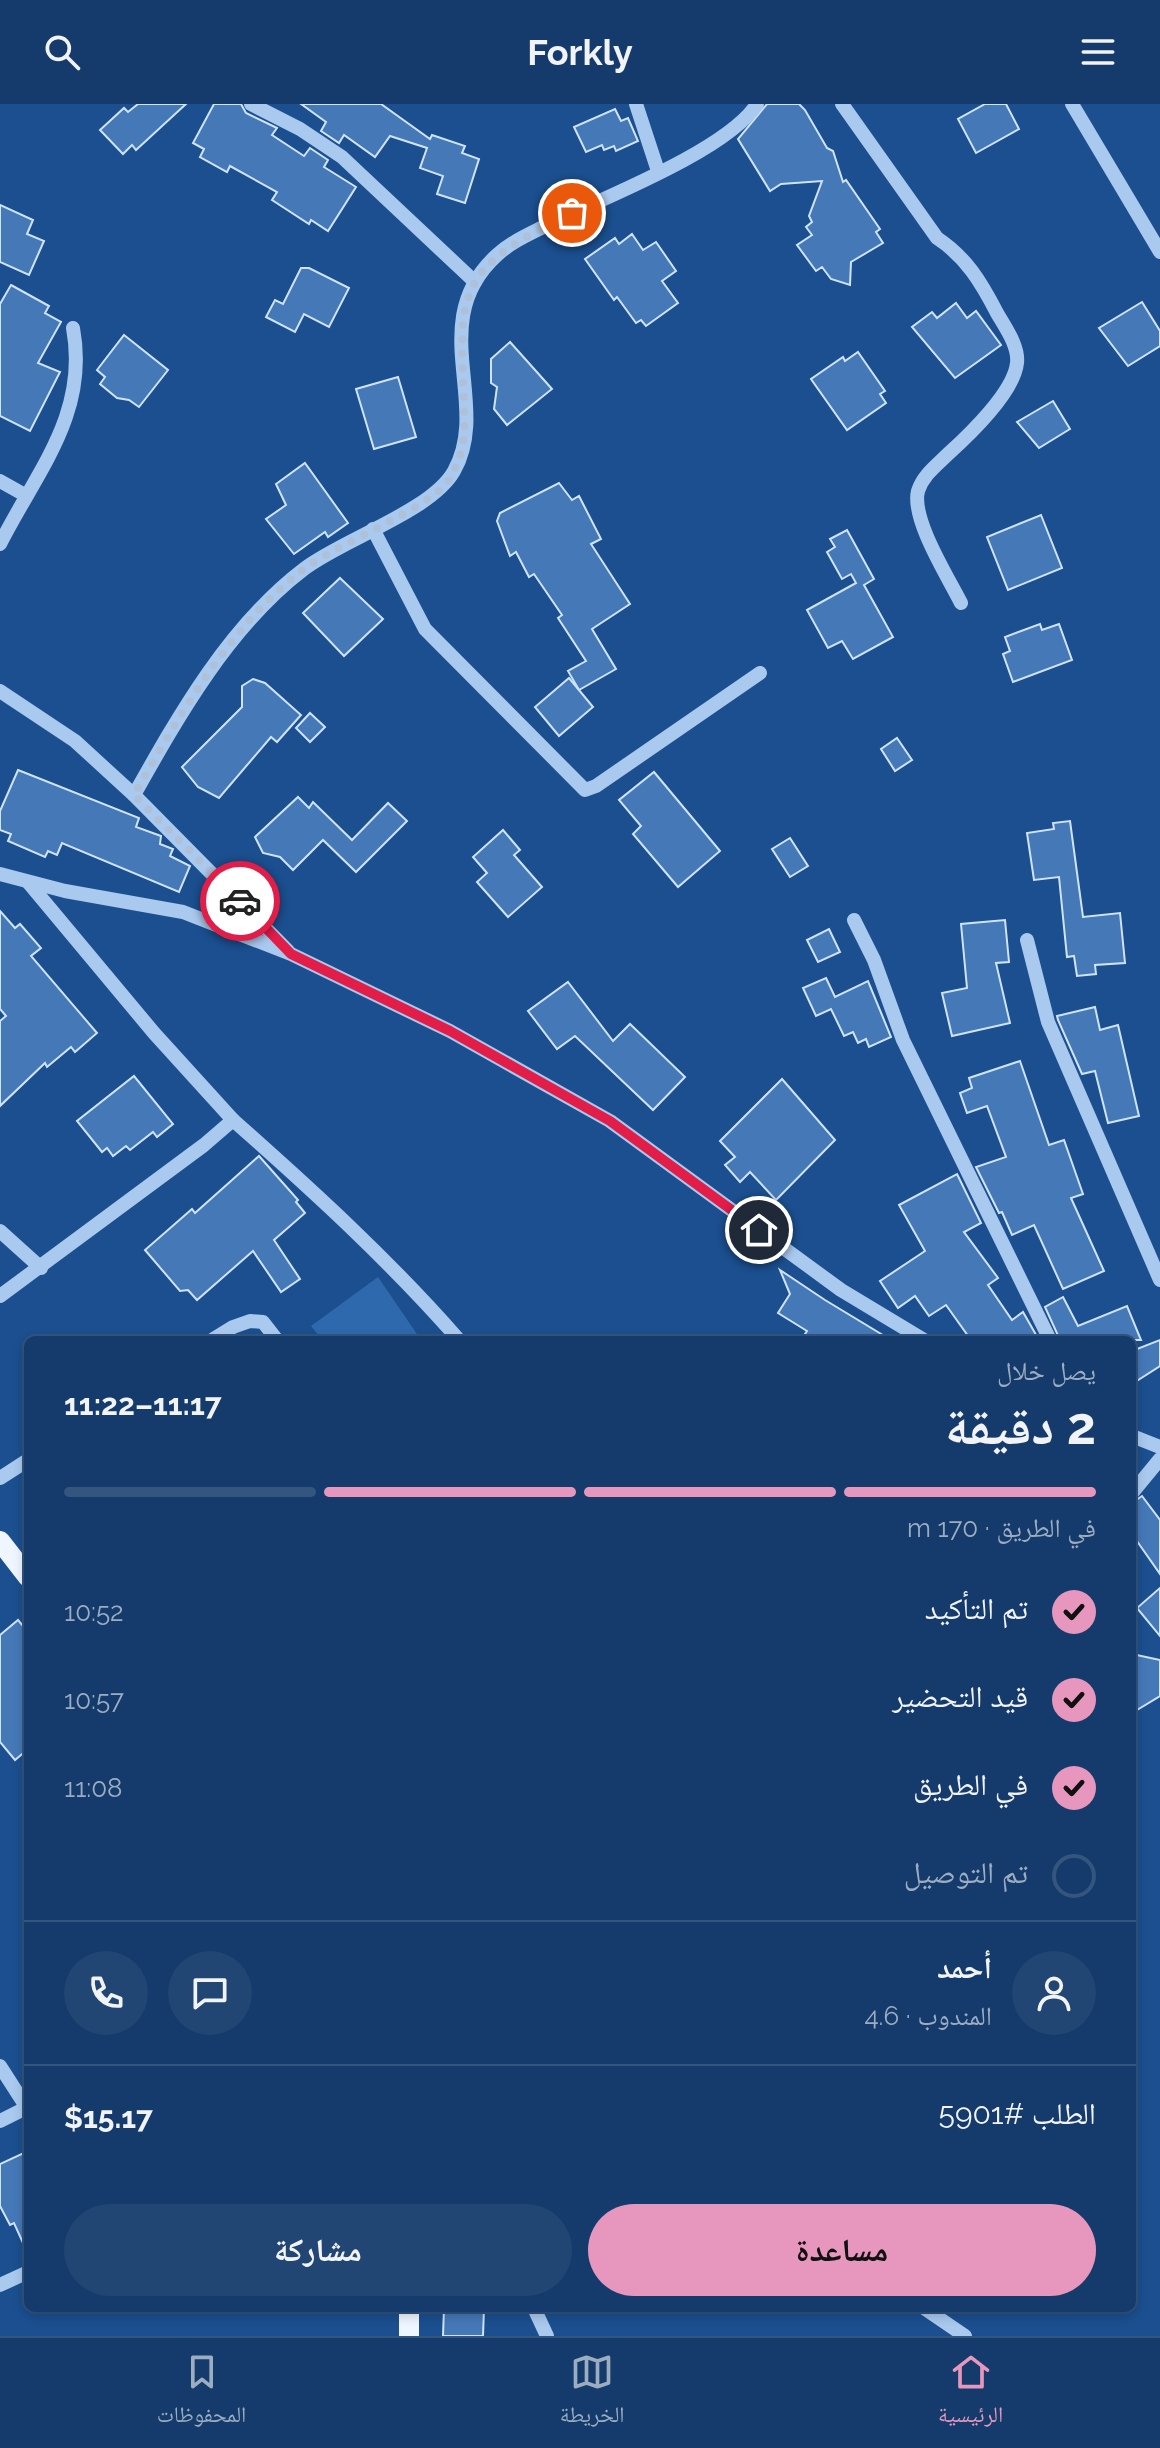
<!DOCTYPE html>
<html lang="ar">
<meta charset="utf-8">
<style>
body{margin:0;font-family:Raleway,"Noto Naskh Arabic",sans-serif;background:#214673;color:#f1f3f6;direction:rtl;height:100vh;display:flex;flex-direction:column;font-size:30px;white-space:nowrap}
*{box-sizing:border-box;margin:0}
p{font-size:26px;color:#9dadc1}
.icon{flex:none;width:44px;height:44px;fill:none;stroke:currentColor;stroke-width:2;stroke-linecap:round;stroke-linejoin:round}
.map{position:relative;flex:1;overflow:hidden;direction:ltr}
.drawer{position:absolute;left:24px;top:1232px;width:1112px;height:976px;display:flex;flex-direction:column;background:#143b6b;border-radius:12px;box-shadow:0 4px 12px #0003,0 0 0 2px #33557e;direction:rtl}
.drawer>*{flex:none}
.pin{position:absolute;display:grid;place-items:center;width:68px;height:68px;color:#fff;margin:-34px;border:4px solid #fff;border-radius:50%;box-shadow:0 2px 8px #0007}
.courier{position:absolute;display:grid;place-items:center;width:80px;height:80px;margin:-40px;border:6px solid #e11d48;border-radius:50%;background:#fff;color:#222;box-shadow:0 2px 10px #0007}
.overview em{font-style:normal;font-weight:700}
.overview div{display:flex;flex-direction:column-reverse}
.overview{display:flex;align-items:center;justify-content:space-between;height:136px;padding:0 40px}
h1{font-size:52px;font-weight:700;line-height:60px}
.bar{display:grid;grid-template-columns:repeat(4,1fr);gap:12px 8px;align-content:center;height:96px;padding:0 40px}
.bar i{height:10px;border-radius:6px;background:#33557e}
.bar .on{background:#e797bd}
.bar p{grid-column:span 4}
.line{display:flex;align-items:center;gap:20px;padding:0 40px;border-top:2px solid #33557e}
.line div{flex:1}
.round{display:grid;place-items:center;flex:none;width:84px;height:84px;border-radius:42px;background:#214673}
ol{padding:0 40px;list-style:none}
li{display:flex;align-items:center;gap:24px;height:88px}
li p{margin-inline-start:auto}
li .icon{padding:8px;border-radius:50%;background:#e797bd;color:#111;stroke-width:4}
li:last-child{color:#9dadc1}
li i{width:44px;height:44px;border:4px solid #33557e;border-radius:50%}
.action{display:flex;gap:16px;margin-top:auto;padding:16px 40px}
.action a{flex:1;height:92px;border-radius:48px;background:#e797bd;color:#111;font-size:32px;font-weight:700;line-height:92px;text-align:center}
.action a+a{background:#214673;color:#f1f3f6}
header{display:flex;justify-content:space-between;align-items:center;height:104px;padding:0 40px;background:#143b6b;font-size:36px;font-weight:700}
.tabs{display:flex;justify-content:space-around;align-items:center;height:112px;border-top:2px solid #33557e;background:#143b6b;font-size:22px;color:#9dadc1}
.tabs a{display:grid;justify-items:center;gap:4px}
.tabs .on{color:#e797bd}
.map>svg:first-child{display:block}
.green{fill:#2e69ad}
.building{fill:#4478b7;stroke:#cfe3fa;stroke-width:2}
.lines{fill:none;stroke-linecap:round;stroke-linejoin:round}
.minor{stroke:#a9c9ee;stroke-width:14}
.major{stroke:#f0f6ff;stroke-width:20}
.done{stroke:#afc1d8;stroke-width:8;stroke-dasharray:0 14.4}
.route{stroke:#e11d48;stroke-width:10}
</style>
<header><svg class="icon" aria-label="menu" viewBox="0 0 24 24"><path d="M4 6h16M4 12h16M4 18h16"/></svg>Forkly<svg class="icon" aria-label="search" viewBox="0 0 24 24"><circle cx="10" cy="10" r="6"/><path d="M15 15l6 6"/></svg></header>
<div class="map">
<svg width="1160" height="2232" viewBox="0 0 1160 2232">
<rect width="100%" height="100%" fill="#1b4f8f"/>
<polygon class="green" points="378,1173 421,1236 322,1236 311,1222"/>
<g class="building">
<polygon points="138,0 186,0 136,46 132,41 123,50 100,26 124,4 128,8"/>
<polygon points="214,0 241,0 246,9 277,24 272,31 304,52 310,44 328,56 324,63 356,83 328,127 311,116 309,120 272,96 277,88 230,62 227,68 200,53 204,45 193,39"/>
<polygon points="301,0 381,0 430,35 432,31 465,42 462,49 479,55 465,99 437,90 443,72 420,64 427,44 390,32 375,53 344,31 339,39 321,27 326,18"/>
<polygon points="767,0 799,0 805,6 827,44 833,47 843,78 846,76 880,125 876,128 883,139 851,158 850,181 831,175 822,163 816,167 797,141 812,131 806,123 812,118 809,112 822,77 781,80 770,87 738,35"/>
<polygon points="985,0 1006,0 1019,25 976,49 958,15"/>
<polygon points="615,5 621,17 628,14 638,37 616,47 614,42 604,46 602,41 586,48 574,23"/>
<polygon points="0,101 33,116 27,130 44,137 29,171 0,158"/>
<polygon points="632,130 643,146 656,138 676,167 662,177 678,199 646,222 641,216 636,219 617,193 614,196 585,155 615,134 619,140"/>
<polygon points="301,164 309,164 349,184 329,223 304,210 295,228 266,213 275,196 283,200"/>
<polygon points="11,181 49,202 45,209 61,218 38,259 60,268 30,327 0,312 0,200"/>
<polygon points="1142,198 1160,227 1160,242 1128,262 1099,224"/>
<polygon points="956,199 967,214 976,207 1001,241 955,274 912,223 932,208 937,214"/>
<polygon points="124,231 168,266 139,303 129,296 117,294 100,280 105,273 97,266"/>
<polygon points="510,238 552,285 507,321 494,305 497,283 491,279 491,255"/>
<polygon points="858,248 885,287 880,290 886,299 847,326 811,275 843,253 845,257"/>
<polygon points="398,273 416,333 374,345 356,285"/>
<polygon points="1053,297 1070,325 1039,344 1017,318"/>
<polygon points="305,359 348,419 328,433 325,428 294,450 266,415 286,401 276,380"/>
<polygon points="559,379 572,396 579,392 601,435 591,440 630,500 592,525 616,565 579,586 568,567 586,557 558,514 562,511 534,470 529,473 516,448 510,452 497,417 500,409"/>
<polygon points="1041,411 1062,464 1008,486 987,433"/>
<polygon points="847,426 874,475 864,481 893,533 853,555 842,537 828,544 807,506 856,479 851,470 842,475 827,448 835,443 830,435"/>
<polygon points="340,474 383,515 344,552 303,509"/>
<polygon points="1040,520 1042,526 1059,520 1072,556 1013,578 1003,550 1010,547 1005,533"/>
<polygon points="569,574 593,603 559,632 535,603"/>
<polygon points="253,575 265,579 301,611 277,638 271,633 219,694 198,683 182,663 242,603 242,582"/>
<polygon points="310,609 325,623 310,638 296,624"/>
<polygon points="897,634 912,656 895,667 881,645"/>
<polygon points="18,666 139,714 136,723 161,732 160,740 173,745 170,752 190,762 179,788 62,739 57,751 48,747 45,753 8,737 11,730 0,726 0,707"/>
<polygon points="654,668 720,747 678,783 633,730 641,722 619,696"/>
<polygon points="298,693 309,704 313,698 352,736 388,699 407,717 356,768 323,736 293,766 280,753 263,749 255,733"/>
<polygon points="1070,717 1083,813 1120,809 1125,859 1095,861 1096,870 1077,872 1074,852 1067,853 1059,773 1034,776 1027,729 1054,725 1053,719"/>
<polygon points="503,726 520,746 514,751 542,783 508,813 477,778 487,769 473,753"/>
<polygon points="790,734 808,762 790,773 772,745"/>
<polygon points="0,807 15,824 20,820 41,844 31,852 97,929 75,948 71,943 47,963 45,959 0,1002 0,917 6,912 0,905"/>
<polygon points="1005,816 1009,858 996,859 1010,919 952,932 942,889 967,884 961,820"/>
<polygon points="829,825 840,848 818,858 807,836"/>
<polygon points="826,874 835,893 868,877 891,933 869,943 866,935 858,939 853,928 844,932 831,905 816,912 803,884"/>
<polygon points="568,878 613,937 630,920 685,973 653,1006 575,932 557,945 528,907"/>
<polygon points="1095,903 1100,926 1118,921 1139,1012 1108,1019 1095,967 1082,970 1058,916 1057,912"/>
<polygon points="1020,957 1049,1041 1064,1036 1083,1090 1071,1094 1104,1167 1063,1185 1034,1121 1012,1131 1002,1108 999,1109 976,1063 1006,1053 987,1002 967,1009 960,989 972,984 969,974"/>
<polygon points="134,972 173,1020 157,1033 153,1028 130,1046 126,1042 113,1052 107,1044 102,1048 77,1017"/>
<polygon points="782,975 835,1036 776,1096 750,1068 740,1078 725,1061 735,1053 720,1037"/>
<polygon points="259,1052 298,1096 296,1098 305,1109 274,1136 300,1175 281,1188 253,1147 197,1196 188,1186 180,1187 145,1146 192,1105 195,1109"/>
<polygon points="957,1070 981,1119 964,1128 998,1174 988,1181 1012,1216 1023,1208 1039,1236 971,1236 946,1201 929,1212 915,1192 898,1204 880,1177 925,1147 899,1101"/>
<polygon points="780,1166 825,1196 891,1236 801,1236 807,1227 778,1209 790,1190"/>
<polygon points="1063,1193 1078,1222 1127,1202 1141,1236 1060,1236 1045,1203"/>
<polygon points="1160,1236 1160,1262 1132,1280 1132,1247"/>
<polygon points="1142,1392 1160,1416 1160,1470 1132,1430 1132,1399"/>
<polygon points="1160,1484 1160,1532 1137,1504"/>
<polygon points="18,1516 28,1528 28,1645 15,1656 0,1638 0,1531"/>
<polygon points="1132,1550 1160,1556 1160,1592 1132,1609"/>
<polygon points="28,2047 28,2150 14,2119 10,2121 0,2102 0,2060"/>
<polygon points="444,2204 484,2204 483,2232 443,2232"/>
</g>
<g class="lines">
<g class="minor">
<polyline points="251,0 300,25 342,53 475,178"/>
<polyline points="636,0 658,67"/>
<path d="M842,0L937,134C966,153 981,178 997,209C1005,223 1019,242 1017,259C1014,288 969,331 948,350C937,361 923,371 918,387C911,415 948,473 961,499"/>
<polyline points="1072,0 1160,148"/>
<polyline points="0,377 25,391"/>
<polyline points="373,425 425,525 585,686 596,682 760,569"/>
<path d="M0,440C37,367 89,310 73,224"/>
<polyline points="0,587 75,637 134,691 288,847"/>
<path d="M134,691C179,611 229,522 304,465C341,436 432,407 454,367C492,300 424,217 497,151C512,137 532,129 549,120C601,95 728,46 757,0"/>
<polyline points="0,770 65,787 183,808 291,850 450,927 610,1017 841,1186 924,1236"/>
<polyline points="854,816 874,856 903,936 1050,1236"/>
<polyline points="1027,836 1048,918 1160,1176"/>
<path d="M233,1016C312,1086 389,1156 459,1236"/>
<polyline points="0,1127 41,1164"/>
<polyline points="0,1192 204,1041 233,1016 154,929 28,778"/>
<polyline points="212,1236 233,1223 250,1217 263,1218 277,1236"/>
<polyline points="1132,1332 1160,1343"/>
<polyline points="0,1374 28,1356"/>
<polyline points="1132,1389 1160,1355"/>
<polyline points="0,1962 27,2004"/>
<polyline points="0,2017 28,2003"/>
<polyline points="0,2181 28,2168"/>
<polyline points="534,2204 547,2232"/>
<polyline points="924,2204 965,2232"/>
</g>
<g class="major">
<polyline points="0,1437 28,1473"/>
<polyline points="409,2204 409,2232"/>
</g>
</g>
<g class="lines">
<path class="done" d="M240,797L134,691C180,611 229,522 304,465C335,441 430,404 448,377C464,353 465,330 464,302C458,179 460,165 572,109"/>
<polyline class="route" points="240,797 291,850 450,927 610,1017 759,1126"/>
</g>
</svg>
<div class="pin" style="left:572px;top:109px;background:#ea580c"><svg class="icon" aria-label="bag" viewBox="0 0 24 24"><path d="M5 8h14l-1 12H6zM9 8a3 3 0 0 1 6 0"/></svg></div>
<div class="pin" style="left:759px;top:1126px;background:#1f2937"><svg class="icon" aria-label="home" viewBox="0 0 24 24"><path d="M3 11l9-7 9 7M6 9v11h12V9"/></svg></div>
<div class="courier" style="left:240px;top:797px"><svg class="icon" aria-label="car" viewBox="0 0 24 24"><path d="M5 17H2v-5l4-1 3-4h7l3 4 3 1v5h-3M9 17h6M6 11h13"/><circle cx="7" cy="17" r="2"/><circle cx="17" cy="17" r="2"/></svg></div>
<section class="drawer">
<div class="overview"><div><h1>2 دقيقة</h1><p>يصل خلال</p></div><em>11:17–11:22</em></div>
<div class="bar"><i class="on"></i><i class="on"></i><i class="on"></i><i></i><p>في الطريق · 170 m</p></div>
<ol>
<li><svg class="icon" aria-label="check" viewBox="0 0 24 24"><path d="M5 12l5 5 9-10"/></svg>تم التأكيد<p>10:52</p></li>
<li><svg class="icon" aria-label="check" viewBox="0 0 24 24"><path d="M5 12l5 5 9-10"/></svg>قيد التحضير<p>10:57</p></li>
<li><svg class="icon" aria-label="check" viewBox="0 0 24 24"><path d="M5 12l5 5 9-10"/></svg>في الطريق<p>11:08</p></li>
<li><i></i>تم التوصيل</li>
</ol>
<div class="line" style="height:144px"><a class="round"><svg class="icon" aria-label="person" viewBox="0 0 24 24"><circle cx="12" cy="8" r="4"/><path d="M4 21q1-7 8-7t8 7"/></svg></a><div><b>أحمد</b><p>المندوب · 4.6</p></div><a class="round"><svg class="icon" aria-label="chat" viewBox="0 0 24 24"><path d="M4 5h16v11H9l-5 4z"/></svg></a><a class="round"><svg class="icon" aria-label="phone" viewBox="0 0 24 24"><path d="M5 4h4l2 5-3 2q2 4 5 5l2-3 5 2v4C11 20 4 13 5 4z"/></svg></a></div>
<div class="line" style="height:104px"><div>الطلب #5901</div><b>$15.17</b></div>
<div class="action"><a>مساعدة</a><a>مشاركة</a></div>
</section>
</div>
<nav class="tabs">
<a class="on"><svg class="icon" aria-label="home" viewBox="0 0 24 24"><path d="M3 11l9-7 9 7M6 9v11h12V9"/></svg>الرئيسية</a>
<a><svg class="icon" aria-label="map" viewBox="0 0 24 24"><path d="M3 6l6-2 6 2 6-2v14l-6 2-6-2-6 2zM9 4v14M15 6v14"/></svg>الخريطة</a>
<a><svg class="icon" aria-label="saved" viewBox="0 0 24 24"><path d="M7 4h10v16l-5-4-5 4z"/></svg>المحفوظات</a>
</nav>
